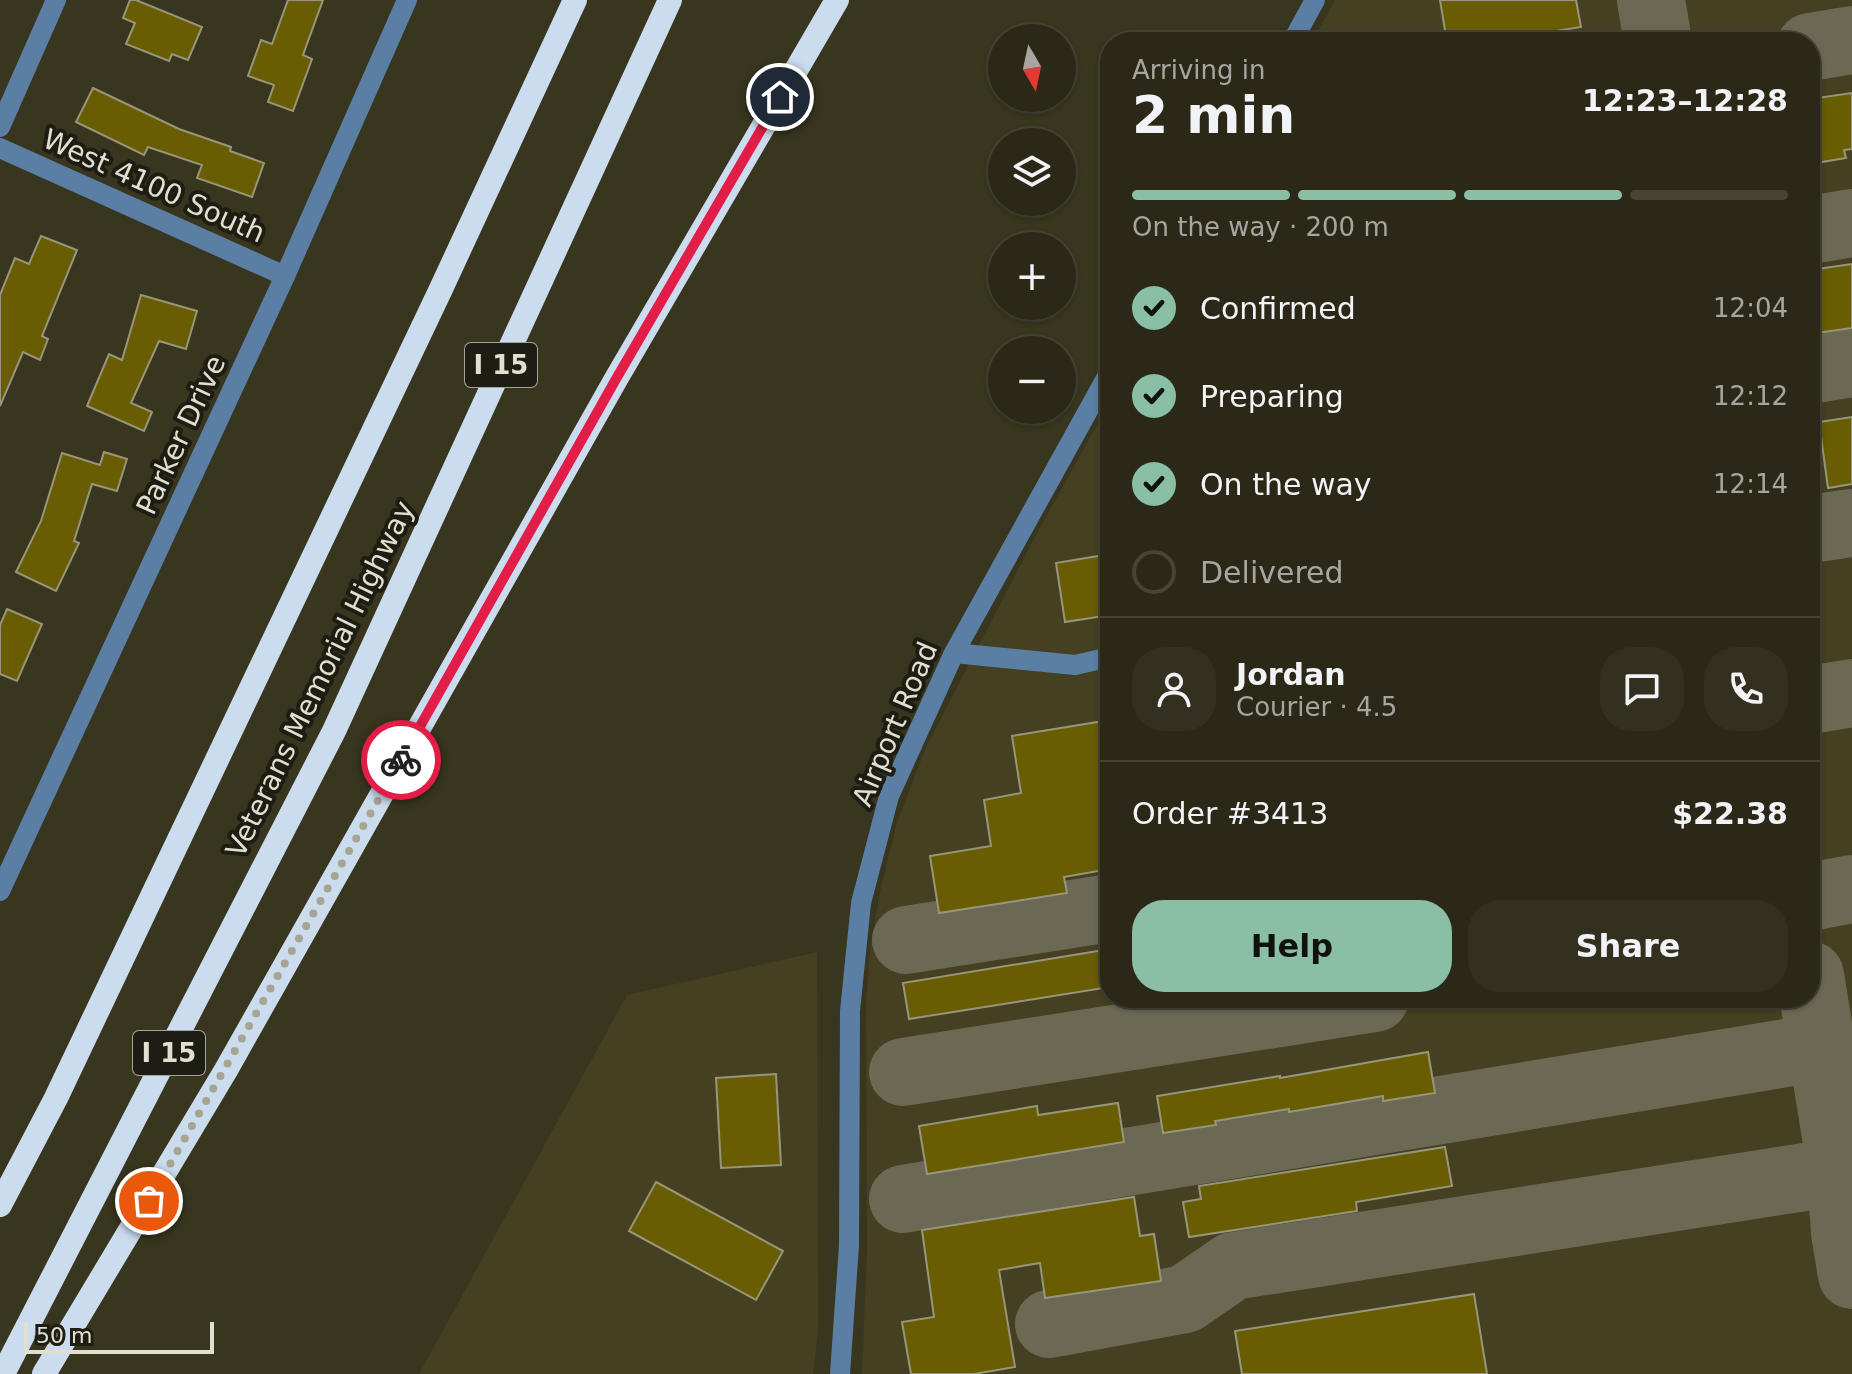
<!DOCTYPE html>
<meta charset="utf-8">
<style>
body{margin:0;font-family:"DejaVu Sans",sans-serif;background:#333020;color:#f1f3f6;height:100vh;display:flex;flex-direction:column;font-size:30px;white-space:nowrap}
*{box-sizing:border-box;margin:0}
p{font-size:26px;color:#a6a6a1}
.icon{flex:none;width:44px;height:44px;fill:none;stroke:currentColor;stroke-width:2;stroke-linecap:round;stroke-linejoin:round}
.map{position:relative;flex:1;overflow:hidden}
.drawer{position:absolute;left:1100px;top:32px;width:720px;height:976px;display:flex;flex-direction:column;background:#2b2817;border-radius:32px;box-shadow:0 2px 6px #0004,0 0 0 2px #474436}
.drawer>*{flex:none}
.needle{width:52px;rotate:171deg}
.buttons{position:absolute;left:988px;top:24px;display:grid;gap:16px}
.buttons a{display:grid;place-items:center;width:88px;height:88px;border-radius:50%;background:#2b2817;box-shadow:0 2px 6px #0004,0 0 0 2px #474436;font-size:40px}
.scale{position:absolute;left:24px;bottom:20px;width:190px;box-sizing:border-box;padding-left:8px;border:4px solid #e0dfd1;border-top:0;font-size:22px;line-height:28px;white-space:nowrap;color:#e0dfd1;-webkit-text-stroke:6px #1e1d13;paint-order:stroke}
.pin{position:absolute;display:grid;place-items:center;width:68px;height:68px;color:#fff;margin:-34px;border:4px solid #fff;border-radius:50%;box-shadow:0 2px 8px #0007}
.courier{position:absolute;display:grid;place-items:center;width:80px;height:80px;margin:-40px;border:6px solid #e11d48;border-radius:50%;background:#fff;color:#222;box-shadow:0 2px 10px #0007}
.headline em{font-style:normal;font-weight:700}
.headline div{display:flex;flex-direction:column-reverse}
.headline{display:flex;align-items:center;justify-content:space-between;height:136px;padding:0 32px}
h1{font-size:52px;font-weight:700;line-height:60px}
.bar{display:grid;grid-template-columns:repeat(4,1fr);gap:12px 8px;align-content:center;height:96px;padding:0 32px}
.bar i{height:10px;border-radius:6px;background:#474436}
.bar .active{background:#8abfa5}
.bar p{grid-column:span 4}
.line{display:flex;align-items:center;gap:20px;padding:0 32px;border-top:2px solid #474436}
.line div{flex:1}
.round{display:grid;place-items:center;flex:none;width:84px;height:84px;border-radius:32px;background:#333020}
ol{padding:0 32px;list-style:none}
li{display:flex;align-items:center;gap:24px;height:88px}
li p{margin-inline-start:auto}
li .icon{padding:8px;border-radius:50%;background:#8abfa5;color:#111;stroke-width:4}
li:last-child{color:#a6a6a1}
li i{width:44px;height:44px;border:4px solid #474436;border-radius:50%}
.action{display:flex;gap:16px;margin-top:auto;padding:16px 32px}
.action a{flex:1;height:92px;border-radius:32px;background:#8abfa5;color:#111;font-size:32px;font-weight:700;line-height:92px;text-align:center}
.action a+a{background:#333020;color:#f1f3f6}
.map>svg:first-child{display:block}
.built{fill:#444021}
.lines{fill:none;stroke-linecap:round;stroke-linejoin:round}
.taxiway{stroke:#6b6854;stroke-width:68}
.building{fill:#685d03;stroke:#98957b;stroke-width:2}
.minor{stroke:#5b7ea4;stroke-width:20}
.highway{stroke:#ccdcef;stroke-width:24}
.done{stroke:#a6a493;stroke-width:8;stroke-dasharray:0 14.4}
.route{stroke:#e11d48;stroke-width:10}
.labels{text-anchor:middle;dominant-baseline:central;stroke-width:8;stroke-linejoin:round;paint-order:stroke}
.shield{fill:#1e1d13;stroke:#a6a598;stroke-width:2}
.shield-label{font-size:26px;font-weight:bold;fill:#e0dfd1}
.street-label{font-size:28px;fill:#e0dfd1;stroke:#1e1d13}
</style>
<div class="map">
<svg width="1852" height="1374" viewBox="0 0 1852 1374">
<rect width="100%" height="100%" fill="#39361f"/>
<g class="built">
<polygon points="1335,0 1852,0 1852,1374 862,1374 867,1250 866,999 871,942 881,887 897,823 926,747 1036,535 1110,402 1110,998 1810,998 1810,42 1312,42"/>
<polygon points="817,952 818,1330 813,1374 419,1374 627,995"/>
</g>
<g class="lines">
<g class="taxiway">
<polyline points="1651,0 1658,42"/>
<polyline points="1810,47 1852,40"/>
<polyline points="1810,230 1852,223"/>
<polyline points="1810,370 1852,363"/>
<polyline points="1810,529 1852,523"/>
<polyline points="1810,700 1852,693"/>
<polyline points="1810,897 1852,889"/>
<polyline points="906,940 1110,908"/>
<polyline points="1810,975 1840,1161 1845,1233 1852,1275"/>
<polyline points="903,1072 1375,998"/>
<polyline points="903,1199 1822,1047"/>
<polyline points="1049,1324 1185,1299 1233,1266 1837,1172"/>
</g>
</g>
<g class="building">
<polygon points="130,0 136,0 202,27 188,60 172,54 169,61 126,44 135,23 123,18"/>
<polygon points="288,0 323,0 303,55 312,59 293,111 268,102 274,85 248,76 261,40 272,44"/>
<polygon points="1440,0 1576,0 1581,27 1488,42 1447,42"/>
<polygon points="93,88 179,129 231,147 230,151 264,163 252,197 197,178 202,165 148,147 144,155 76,122"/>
<polygon points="1852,93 1852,149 1844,150 1846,158 1810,164 1810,99"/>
<polygon points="41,236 77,250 42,336 48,339 40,360 23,352 0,406 0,295 15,258 29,264"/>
<polygon points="1852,264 1852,328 1810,334 1810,270"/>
<polygon points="141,295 197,311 186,349 159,341 131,403 152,412 144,431 87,406 109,354 122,360"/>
<polygon points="1852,417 1852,484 1828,488 1819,422"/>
<polygon points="104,452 127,459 117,491 92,484 74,541 79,543 56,591 16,572 41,521 62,453 100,465"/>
<polygon points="1110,554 1110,615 1065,622 1056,563"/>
<polygon points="7,609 42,624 17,681 0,674 0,625"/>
<polygon points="1110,720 1110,869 1064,877 1067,893 939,913 930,856 991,846 984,800 1021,793 1012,736"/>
<polygon points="1110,949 1110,987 909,1019 903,983"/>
<polygon points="1428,1052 1435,1093 1383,1101 1383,1096 1289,1112 1289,1109 1215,1121 1216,1125 1163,1133 1157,1096 1280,1076 1280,1078"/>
<polygon points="776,1074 781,1165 721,1168 716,1078"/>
<polygon points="1118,1103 1124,1142 927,1174 919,1126 1037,1106 1038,1115"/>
<polygon points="1445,1147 1452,1186 1356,1202 1357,1211 1189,1237 1183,1202 1201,1199 1199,1186"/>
<polygon points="656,1182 783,1251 756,1300 629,1231"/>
<polygon points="1134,1197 1140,1236 1154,1234 1161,1281 1045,1298 1040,1263 999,1270 1015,1367 974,1374 911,1374 902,1322 934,1317 922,1230"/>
<polygon points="1474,1294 1487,1374 1242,1374 1235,1331"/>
</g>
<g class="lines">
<g class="minor">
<polyline points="1292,42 1315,0"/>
<polyline points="0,127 56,0"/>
<polyline points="0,148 285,276"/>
<polyline points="954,653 1075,665 1110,657"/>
<polyline points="0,891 285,276 407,0"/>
<polyline points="840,1374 849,1245 850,1011 861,903 889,796 954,653 1110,371"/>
</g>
<g class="highway">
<polyline points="0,1205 56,1098 440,291 575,0"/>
<polyline points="3,1374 334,731 670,0"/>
<polyline points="44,1374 226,1070 616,379 837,0"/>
</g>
</g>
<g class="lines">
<polyline class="done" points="149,1201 401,760"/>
<polyline class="route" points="401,760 616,379 780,97"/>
</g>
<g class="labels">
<g class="shield">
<rect x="465" y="343" width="72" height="44" rx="6"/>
<rect x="133" y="1031" width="72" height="44" rx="6"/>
</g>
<g class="shield-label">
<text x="501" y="365">I 15</text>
<text x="169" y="1053">I 15</text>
</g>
<g class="street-label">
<text transform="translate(154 186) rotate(24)">West 4100 South</text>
<text transform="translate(181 435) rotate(-65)">Parker Drive</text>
<text transform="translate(320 679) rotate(-64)">Veterans Memorial Highway</text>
<text transform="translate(895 724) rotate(-67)">Airport Road</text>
</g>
</g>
</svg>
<div class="buttons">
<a><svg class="needle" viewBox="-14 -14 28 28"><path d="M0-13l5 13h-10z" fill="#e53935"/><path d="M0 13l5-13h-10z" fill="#a6a6a1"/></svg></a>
<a><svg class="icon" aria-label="layers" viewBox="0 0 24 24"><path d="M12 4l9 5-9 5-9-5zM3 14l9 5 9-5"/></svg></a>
<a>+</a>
<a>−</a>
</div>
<div class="scale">50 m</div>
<div class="pin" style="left:149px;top:1201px;background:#ea580c"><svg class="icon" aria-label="bag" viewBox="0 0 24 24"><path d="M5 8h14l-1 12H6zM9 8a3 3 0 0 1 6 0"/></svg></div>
<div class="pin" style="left:780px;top:97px;background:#1f2937"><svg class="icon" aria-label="home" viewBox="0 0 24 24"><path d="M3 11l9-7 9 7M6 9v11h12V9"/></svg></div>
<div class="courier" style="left:401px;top:760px"><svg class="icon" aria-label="bike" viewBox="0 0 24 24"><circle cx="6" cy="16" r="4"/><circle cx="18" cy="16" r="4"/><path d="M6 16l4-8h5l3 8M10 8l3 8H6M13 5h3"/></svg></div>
<section class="drawer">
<div class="headline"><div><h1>2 min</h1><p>Arriving in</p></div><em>12:23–12:28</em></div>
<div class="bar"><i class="active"></i><i class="active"></i><i class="active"></i><i></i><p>On the way · 200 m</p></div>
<ol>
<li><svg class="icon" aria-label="check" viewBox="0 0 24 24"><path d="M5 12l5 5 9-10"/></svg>Confirmed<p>12:04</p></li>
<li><svg class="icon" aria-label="check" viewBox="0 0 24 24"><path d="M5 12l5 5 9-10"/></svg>Preparing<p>12:12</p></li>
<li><svg class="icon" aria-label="check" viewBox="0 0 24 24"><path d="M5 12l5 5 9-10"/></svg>On the way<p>12:14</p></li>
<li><i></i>Delivered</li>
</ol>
<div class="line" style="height:144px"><a class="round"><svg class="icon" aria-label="person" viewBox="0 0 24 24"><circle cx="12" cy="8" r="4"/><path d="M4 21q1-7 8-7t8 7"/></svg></a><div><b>Jordan</b><p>Courier · 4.5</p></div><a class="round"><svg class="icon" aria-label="chat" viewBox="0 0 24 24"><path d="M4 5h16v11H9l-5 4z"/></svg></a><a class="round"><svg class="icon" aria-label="phone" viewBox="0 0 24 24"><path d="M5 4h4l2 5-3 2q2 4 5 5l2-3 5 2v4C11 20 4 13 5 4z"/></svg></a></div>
<div class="line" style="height:104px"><div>Order #3413</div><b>$22.38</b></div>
<div class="action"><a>Help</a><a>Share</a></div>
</section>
</div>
